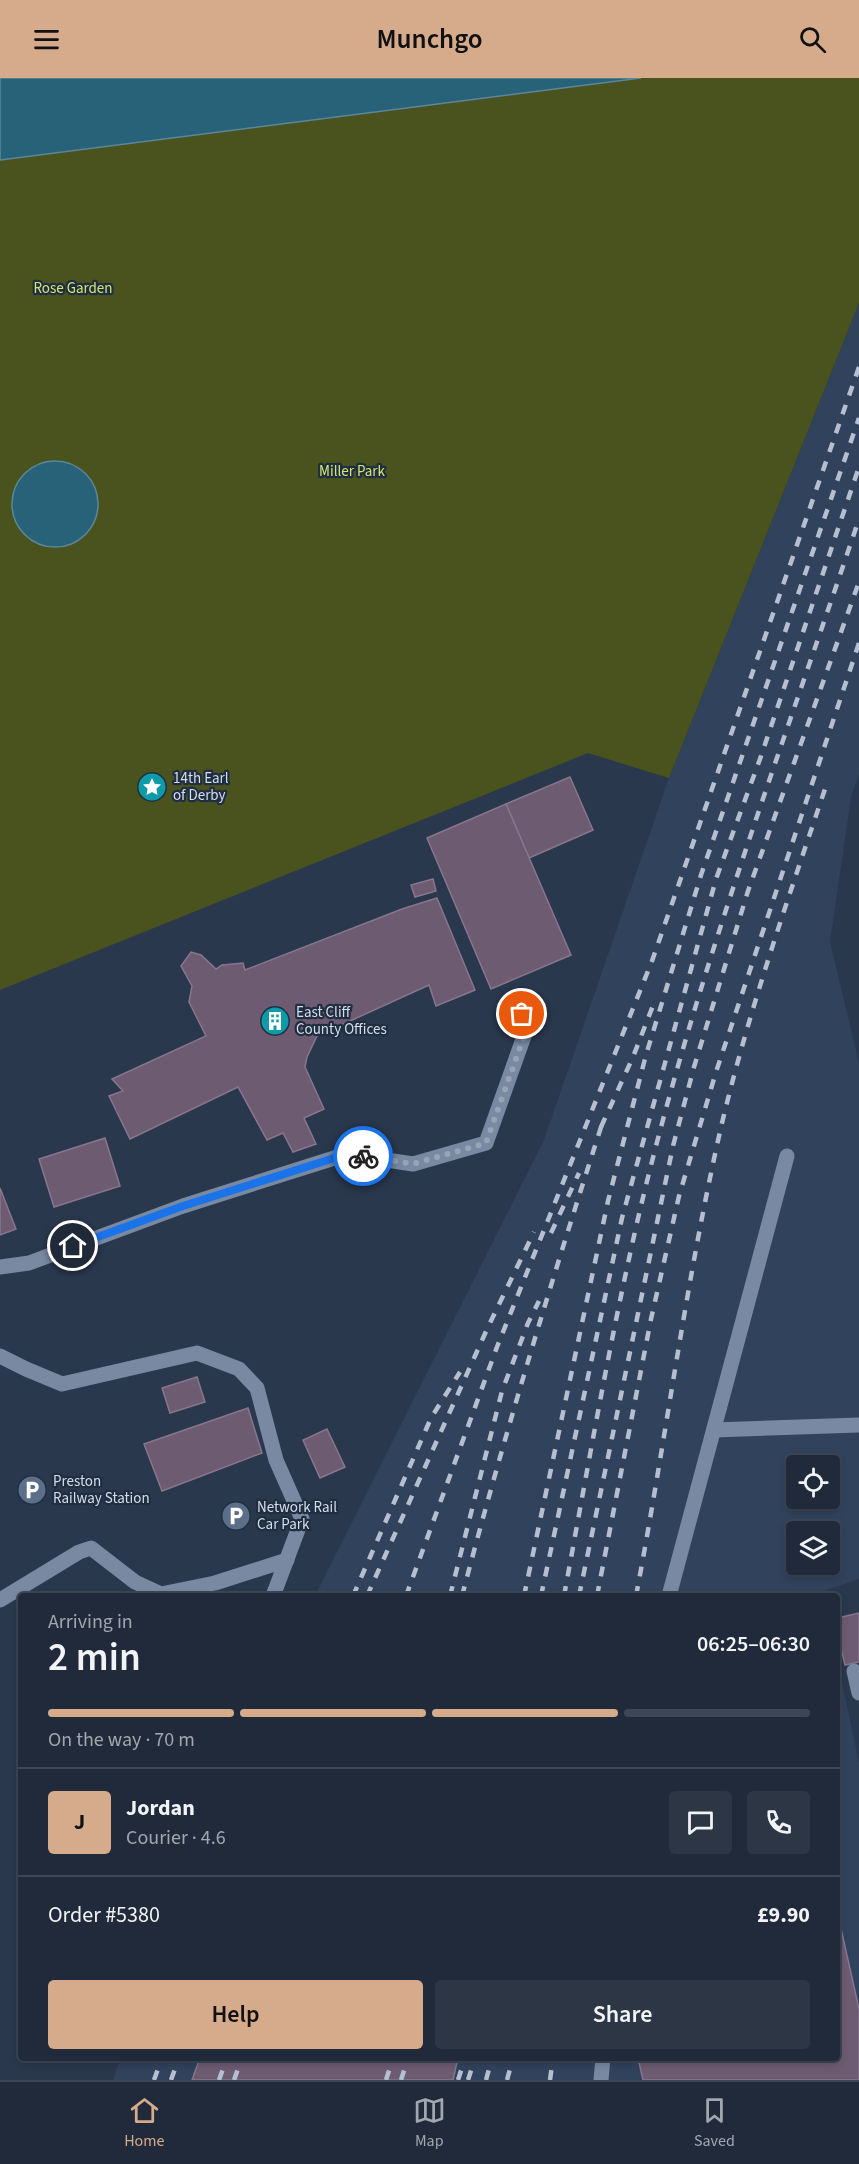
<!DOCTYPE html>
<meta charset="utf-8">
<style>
body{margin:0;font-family:"Source Sans 3",sans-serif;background:#2d3645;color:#f1f3f6;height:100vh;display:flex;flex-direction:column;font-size:22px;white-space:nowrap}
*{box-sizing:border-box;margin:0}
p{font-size:20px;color:#a2a7af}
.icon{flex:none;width:33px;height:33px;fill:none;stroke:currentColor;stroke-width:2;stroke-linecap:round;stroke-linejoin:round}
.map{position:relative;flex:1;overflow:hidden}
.panel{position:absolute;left:18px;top:1515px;width:822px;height:468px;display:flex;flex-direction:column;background:#202a3a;border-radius:6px;box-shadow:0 3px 9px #0003,0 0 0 2px #3d4654}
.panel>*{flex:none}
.buttons{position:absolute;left:786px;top:1377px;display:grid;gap:12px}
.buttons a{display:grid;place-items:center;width:54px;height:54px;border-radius:6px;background:#202a3a;box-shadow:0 3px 9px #0003,0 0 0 2px #3d4654;font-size:30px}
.pin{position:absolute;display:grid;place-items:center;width:51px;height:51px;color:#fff;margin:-26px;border:3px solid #fff;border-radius:50%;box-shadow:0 2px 6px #0007}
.courier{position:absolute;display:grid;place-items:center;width:60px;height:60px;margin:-30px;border:4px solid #1a73e8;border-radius:50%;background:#fff;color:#222;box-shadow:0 2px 8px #0007}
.headline em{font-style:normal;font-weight:600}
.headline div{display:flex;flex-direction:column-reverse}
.headline{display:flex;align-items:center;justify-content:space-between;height:102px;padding:0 30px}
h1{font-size:39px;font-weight:600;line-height:45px}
.bar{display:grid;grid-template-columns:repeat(4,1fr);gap:9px 6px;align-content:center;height:72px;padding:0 30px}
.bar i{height:8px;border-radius:4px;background:#3d4654}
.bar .selected{background:#d6ab8b}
.bar p{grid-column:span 4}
.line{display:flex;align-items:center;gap:15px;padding:0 30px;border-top:2px solid #3d4654}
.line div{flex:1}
.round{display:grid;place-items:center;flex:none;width:63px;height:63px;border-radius:6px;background:#2d3645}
.cta{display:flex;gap:12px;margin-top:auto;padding:12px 30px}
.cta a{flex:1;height:69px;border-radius:6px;background:#d6ab8b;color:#111;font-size:24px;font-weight:600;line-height:69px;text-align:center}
.cta a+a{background:#2d3645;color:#f1f3f6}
header{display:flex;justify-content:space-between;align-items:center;height:78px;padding:0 30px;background:#d6ab8b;color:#111;font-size:27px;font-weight:600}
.dock{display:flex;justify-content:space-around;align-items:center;height:84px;border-top:2px solid #3d4654;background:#202a3a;font-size:16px;color:#a2a7af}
.dock a{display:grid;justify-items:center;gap:3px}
.dock .selected{color:#d6ab8b}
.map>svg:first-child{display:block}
.built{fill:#31425d;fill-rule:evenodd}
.green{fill:#4a531e}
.water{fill:#286279;stroke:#5c879b;stroke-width:1.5}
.building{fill:#6d5b72;stroke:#88758e;stroke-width:1.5}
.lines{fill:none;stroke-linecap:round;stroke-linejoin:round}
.minor{stroke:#7989a2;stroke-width:15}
.rail{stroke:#b6bfcf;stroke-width:4.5;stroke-dasharray:10 10;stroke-linecap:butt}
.done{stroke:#98a3b4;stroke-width:6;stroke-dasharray:0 10.8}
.route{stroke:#1a73e8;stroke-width:8}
.labels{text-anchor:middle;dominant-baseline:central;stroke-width:4.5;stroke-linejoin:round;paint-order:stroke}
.park-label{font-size:15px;fill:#d2e770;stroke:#212e42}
.poi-label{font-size:15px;fill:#d4ddeb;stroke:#212e42;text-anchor:start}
</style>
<header><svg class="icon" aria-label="menu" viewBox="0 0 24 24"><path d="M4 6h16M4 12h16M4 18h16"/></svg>Munchgo<svg class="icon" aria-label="search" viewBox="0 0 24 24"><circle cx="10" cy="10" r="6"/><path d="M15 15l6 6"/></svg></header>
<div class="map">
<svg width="859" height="2002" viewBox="0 0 859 2002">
<rect width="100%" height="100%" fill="#2a384d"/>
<g class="built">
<path d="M859,225V696L851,719L830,864L859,985V1501L823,1513V1518H315L544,1062L669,700ZM796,1388H830V1420H796ZM796,1454H830V1486H796Z"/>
<polygon points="837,1582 859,1684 859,2002 113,2002 121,1980 837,1980"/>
</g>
<polygon class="green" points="641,0 859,0 859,225 669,700 588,675 0,912 0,82"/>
<g class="water">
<polygon points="0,0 641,0 0,82"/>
<circle cx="55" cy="426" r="43"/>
</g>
<g class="building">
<polygon points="570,699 593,752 529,780 506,726"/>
<polygon points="506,726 571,877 491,911 427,760"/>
<polygon points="433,801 436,813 415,819 411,807"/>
<polygon points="437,820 475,912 436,928 429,907 317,958 307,979 305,989 324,1031 304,1040 316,1066 293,1074 283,1055 267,1062 238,1009 130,1061 109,1018 123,1013 112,1001 206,958 189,924 192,908 181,888 191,874 201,877 216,891 222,887 243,885 245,892 402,831"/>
<polygon points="105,1060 120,1108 54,1129 39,1081"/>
<polygon points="0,1110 16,1151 0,1157"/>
<polygon points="197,1299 205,1324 170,1335 162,1310"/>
<polygon points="248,1330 262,1375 162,1413 144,1366"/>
<polygon points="327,1351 345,1389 320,1400 303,1362"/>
<polygon points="859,1535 859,1584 845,1587 837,1553 837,1540"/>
<polygon points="837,1846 840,1846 859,1931 859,2002 643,2002 638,1980 837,1980"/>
<polygon points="200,1980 458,1980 453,2002 192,2002"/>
</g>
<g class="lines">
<g class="minor">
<polyline points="0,1189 29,1185 183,1128 347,1076 413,1086 486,1065 528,947 516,926"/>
<polyline points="0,1278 26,1291 62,1306 197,1275 239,1291 257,1310 276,1382 302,1441 273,1518"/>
<polyline points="714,1352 859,1347"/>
<polyline points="669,1518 787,1078"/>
<polyline points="0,1522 79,1474 91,1470 135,1504 161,1516 215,1505 287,1482"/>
<polyline points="854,1593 859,1615"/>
<polyline points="601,2002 603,1980"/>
</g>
<g class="rail">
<polyline points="601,1049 633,979 654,925"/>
<polyline points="551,1155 579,1095"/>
<polyline points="353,1518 431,1340 460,1294"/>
<polyline points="367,1518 488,1249 534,1154"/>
<polyline points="406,1518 497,1269 652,883 859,289"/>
<polyline points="450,1518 502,1313 528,1245 539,1223"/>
<path d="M462,1518C504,1358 552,1201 603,1043"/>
<polyline points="524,1518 608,1123 646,977 701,797 859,340"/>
<polyline points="541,1518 622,1140 716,801 760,681 859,389"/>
<path d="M564,1518C588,1389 610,1260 640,1132C696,897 782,670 859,441"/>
<polyline points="579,1518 673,1068 694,989 748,813 859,504"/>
<polyline points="597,1518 651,1241 679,1118 716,994 859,565"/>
<path d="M636,1518C666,1361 686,1201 722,1045C749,932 788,821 825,711"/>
<polyline points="154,2002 162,1980"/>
<polyline points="171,2002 179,1980"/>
<polyline points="219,2002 227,1980"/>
<polyline points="234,2002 242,1980"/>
<polyline points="386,2002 393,1980"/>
<polyline points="401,2002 408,1980"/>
<polyline points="458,2002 465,1980"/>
<polyline points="468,2002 475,1980"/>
<polyline points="486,2002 492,1980"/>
<polyline points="507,2002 513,1980"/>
<polyline points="550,2002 553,1980"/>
</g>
</g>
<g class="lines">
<polyline class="done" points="363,1078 413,1086 486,1065 528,947 522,936"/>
<polyline class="route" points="73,1168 183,1128 347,1076 363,1078"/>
</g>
<defs>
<g id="sight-disc" transform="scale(1.5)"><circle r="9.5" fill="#0f9aa8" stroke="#212e42"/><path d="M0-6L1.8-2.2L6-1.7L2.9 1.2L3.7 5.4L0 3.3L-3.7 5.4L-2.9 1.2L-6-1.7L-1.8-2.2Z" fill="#fff"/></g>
<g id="building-disc" transform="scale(1.5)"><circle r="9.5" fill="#0f9aa8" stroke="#212e42"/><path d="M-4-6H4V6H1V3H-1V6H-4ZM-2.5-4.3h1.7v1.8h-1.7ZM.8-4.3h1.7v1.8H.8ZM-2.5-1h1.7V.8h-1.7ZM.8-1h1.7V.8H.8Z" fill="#fff"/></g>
<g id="parking-disc" transform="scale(1.5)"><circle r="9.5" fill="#5c6f8a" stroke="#212e42"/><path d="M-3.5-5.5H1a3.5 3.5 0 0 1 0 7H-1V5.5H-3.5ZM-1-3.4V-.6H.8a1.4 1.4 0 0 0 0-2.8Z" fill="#fff"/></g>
</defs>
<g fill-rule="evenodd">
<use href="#sight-disc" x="152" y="709"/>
<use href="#building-disc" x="275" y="943"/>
<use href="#parking-disc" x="32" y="1412"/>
<use href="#parking-disc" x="236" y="1438"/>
</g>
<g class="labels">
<g class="park-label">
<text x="73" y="210">Rose Garden</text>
<text x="352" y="393">Miller Park</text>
</g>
<g class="poi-label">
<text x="173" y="700">14th Earl<tspan x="173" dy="17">of Derby</tspan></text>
<text x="296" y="934">East Cliff<tspan x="296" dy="17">County Offices</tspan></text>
<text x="53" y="1403">Preston<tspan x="53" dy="17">Railway Station</tspan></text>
<text x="257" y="1429">Network Rail<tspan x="257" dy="17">Car Park</tspan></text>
</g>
</g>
</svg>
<div class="buttons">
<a><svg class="icon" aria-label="locate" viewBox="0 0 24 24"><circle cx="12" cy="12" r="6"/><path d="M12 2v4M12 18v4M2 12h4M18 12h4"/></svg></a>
<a><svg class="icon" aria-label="layers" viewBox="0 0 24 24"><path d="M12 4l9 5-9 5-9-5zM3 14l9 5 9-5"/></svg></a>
</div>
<div class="pin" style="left:522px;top:936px;background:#ea580c"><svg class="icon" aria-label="bag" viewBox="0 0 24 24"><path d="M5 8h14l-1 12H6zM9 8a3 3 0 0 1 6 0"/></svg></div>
<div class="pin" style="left:73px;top:1168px;background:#1f2937"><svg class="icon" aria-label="home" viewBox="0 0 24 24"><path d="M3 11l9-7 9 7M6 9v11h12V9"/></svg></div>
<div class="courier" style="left:363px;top:1078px"><svg class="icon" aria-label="bike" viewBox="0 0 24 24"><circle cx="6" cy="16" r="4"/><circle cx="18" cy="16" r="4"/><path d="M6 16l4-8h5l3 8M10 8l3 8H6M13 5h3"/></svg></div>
<section class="panel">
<div class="headline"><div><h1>2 min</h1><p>Arriving in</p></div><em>06:25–06:30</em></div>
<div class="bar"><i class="selected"></i><i class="selected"></i><i class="selected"></i><i></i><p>On the way · 70 m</p></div>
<div class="line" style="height:108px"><b class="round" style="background:#d6ab8b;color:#111">J</b><div><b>Jordan</b><p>Courier · 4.6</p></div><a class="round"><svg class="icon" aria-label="chat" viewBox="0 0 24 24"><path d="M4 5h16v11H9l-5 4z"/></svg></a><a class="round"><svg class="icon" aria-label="phone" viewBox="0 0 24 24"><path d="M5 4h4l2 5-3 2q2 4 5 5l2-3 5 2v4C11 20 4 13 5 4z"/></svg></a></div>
<div class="line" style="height:78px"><div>Order #5380</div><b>£9.90</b></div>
<div class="cta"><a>Help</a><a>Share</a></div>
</section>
</div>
<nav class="dock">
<a class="selected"><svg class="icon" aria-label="home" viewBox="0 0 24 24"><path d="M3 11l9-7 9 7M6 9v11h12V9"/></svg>Home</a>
<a><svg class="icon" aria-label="map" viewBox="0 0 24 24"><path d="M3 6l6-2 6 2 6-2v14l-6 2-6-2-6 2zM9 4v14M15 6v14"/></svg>Map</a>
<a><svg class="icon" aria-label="saved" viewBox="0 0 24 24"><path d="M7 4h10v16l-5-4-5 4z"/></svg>Saved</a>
</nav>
